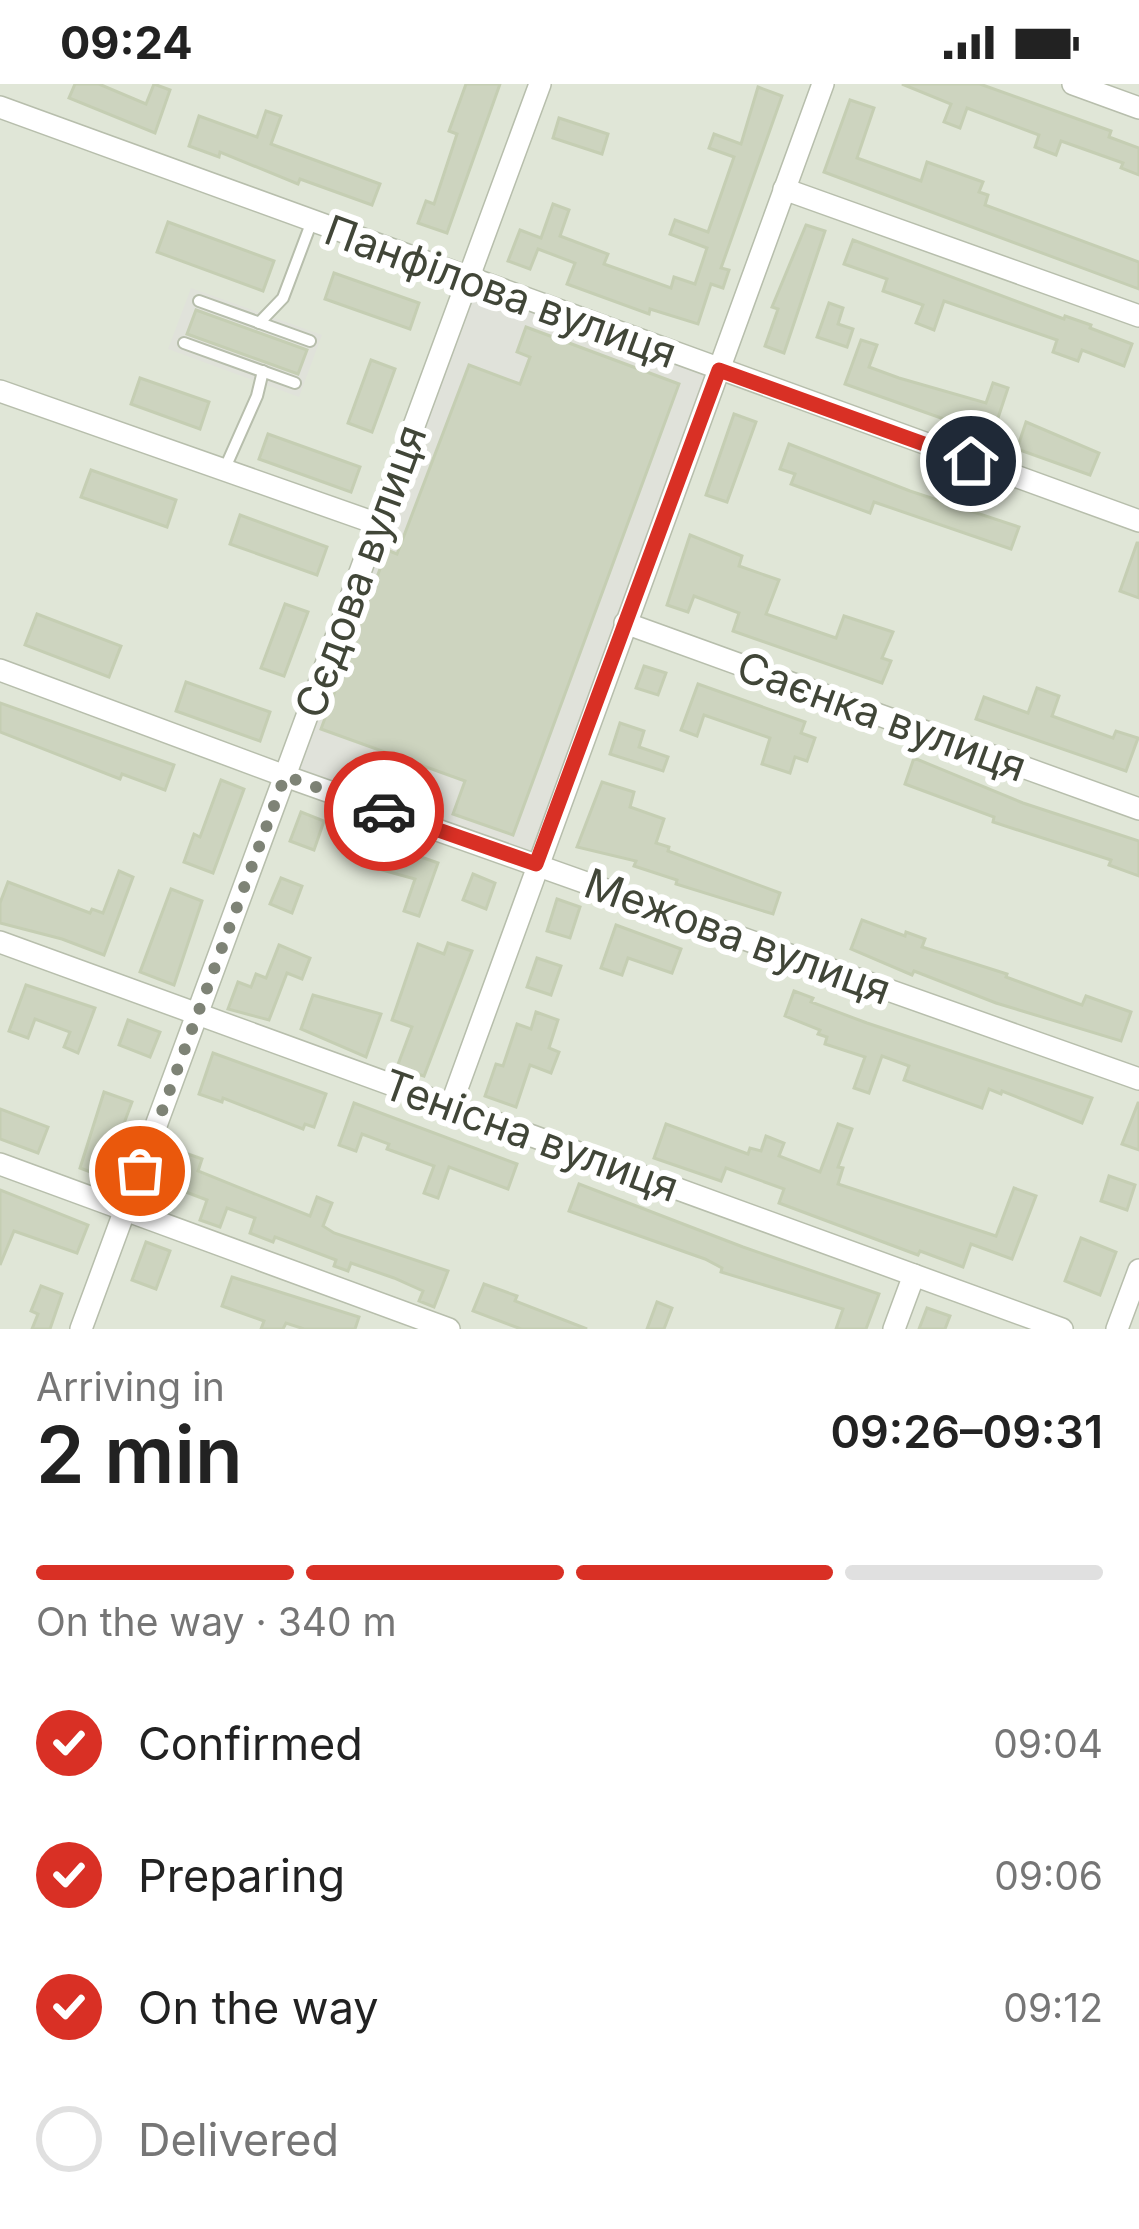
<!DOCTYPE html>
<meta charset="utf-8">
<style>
body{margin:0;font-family:Inter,sans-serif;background:#f2f2f2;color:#222;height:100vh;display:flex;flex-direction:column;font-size:45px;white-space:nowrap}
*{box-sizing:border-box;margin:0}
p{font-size:39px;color:#767676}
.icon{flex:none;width:66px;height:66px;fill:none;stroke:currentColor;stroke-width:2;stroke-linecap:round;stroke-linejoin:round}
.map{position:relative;height:1245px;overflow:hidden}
.drawer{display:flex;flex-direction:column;background:#fff;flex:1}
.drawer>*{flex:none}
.pin{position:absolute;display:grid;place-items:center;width:102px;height:102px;color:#fff;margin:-51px;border:6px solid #fff;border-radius:50%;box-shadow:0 3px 12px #0007}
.courier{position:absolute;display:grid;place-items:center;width:120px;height:120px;margin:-60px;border:9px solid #d93025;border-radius:50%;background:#fff;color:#222;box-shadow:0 3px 15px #0007}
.head em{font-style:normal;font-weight:600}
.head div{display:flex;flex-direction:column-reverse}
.head{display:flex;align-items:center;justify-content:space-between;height:204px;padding:0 36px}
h1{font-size:78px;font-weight:600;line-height:90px}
.bar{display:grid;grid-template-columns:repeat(4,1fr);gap:18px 12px;align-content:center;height:144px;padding:0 36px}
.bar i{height:15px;border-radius:9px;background:#e0e0e0}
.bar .current{background:#d93025}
.bar p{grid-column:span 4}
ol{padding:0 36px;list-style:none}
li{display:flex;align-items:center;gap:36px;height:132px}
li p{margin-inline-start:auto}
li .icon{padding:12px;border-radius:50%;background:#d93025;color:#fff;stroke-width:4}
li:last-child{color:#767676}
li i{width:66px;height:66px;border:6px solid #e0e0e0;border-radius:50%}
.status{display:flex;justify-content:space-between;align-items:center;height:84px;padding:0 60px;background:#fff;direction:ltr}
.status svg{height:33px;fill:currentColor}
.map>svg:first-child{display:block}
.residential{fill:#e0e6d7}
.industrial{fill:#e0e2da}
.building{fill:#cdd4bf;stroke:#c5ceb3;stroke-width:3}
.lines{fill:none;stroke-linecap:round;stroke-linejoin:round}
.service-casing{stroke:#b7beac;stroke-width:14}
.minor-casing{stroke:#b7beac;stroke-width:24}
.service{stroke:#fff;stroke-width:10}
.minor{stroke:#fff;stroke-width:21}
.done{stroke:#7e8376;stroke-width:12;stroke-dasharray:0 21.6}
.route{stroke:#d93025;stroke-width:15}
.labels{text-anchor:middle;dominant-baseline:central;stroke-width:12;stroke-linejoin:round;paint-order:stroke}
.street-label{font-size:42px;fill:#414638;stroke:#fff}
</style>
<div class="status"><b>09:24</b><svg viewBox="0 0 49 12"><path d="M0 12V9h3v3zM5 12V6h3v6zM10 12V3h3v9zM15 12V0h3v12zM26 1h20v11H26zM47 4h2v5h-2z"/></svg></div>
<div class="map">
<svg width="1139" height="1245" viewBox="0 0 1139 1245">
<rect width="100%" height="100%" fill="#eff3e9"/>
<rect class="residential" x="0" y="0" width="1139" height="1245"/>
<g class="industrial">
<polygon points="191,204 322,251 299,313 168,265"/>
<polygon points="471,205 711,292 530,771 295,689"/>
</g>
<g class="building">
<polygon points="75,0 99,0 146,20 154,0 170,6 155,49 69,14"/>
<polygon points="466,0 500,0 447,149 418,139 426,117 434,120 457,50 449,47"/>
<polygon points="902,0 980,0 1111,47 1109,53 1139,64 1139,91 1121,84 1123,79 1061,57 1056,71 1035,63 1039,51 967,24 960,44 944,38 951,20"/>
<polygon points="758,3 782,12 721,184 729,186 723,204 711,200 698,240 650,225 649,230 567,200 575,179 538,165 530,185 508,177 520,146 541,154 553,120 569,126 560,152 608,170 604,180 671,204 674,193 695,200 707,164 670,150 675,136 708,148 734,73 709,64 714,50 741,60"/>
<polygon points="850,16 874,24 857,74 921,97 927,78 983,98 979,108 988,111 985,121 1139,178 1139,205 824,88"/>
<polygon points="266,27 281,32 271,60 380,100 372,121 300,95 298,100 220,68 219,73 189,62 199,32 257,53"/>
<polygon points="559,34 608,50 602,70 553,54"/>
<polygon points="168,138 274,177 263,207 157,168"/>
<polygon points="806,141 825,147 784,269 765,262 778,225 772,223"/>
<polygon points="853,156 1064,235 1065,232 1091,241 1090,244 1132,260 1124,282 1082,266 1078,277 1053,268 1057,256 944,217 934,246 916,239 923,221 883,207 887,195 844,180"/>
<polygon points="334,189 419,219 410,245 325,215"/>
<polygon points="829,219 843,224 838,240 853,245 847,263 817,253"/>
<polygon points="196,226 307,266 298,290 187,250"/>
<polygon points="526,243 679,300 513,751 453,730 465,697 321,645 387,466 397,470 469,281 520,300 530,273 517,268"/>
<polygon points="861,256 877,261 869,283 899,294 986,319 993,299 1008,304 992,352 845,300"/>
<polygon points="371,276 395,285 372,348 348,339"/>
<polygon points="140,294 209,318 200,345 131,320"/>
<polygon points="734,330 756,338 727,418 706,411"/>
<polygon points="1026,338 1099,369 1090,391 1017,365"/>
<polygon points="268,350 360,383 351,408 259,375"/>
<polygon points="789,360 910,407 1019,443 1011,465 874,418 870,429 791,400 795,390 780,385"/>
<polygon points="91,386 176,416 167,443 81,413"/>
<polygon points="240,431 327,463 317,491 230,460"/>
<polygon points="690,451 742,472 739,482 779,496 766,530 836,554 844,532 893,548 882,574 891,577 882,599 733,547 739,529 694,512 688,528 667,521"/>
<polygon points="1137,459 1139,459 1139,514 1120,507"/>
<polygon points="285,520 308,528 284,592 261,584"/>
<polygon points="37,530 121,562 109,593 25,561"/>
<polygon points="644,582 666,589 658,611 636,604"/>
<polygon points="186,598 270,628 260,657 176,627"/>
<polygon points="698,600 805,638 801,649 815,654 807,677 795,673 790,689 762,680 770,654 704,631 697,652 681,646"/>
<polygon points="1037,604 1059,612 1052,632 1113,654 1116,647 1138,654 1126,687 976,635 984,613 1028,629"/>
<polygon points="0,619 174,681 165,706 122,690 120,695 0,648"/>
<polygon points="620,639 644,647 639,663 668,673 663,687 610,670"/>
<polygon points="914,674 1023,719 1139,757 1139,792 1109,781 1111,776 993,738 994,733 905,700"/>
<polygon points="221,696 244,705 213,789 184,778 194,750 200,753"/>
<polygon points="602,698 634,708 630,723 664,735 656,759 669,763 668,767 780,809 773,830 676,800 677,796 634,782 636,777 577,763"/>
<polygon points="301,728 324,737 314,766 290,757"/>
<polygon points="373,756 438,779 419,832 404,827 415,795 364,781"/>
<polygon points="119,787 133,793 104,871 62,855 0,839 0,819 8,798 90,829 92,825 103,829"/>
<polygon points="473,790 495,799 486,825 463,816"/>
<polygon points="281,794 302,802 292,829 270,820"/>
<polygon points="171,805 202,817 174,901 140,888"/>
<polygon points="557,815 580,823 570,854 547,847"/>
<polygon points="862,836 905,852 906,848 925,855 922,863 1007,890 1006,893 1082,921 1086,912 1131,928 1121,957 996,919 914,887 912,891 851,865"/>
<polygon points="616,841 681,865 672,889 628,874 622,891 601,884"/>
<polygon points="448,859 472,867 424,992 397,983 412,943 392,936 418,860 444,870"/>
<polygon points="279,861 310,874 302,895 287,889 269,936 228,925 238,898 251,903 256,890 266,894"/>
<polygon points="537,874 561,882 551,911 527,903"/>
<polygon points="26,901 95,924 78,969 64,963 70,948 35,935 28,954 9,947"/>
<polygon points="794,907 813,914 811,918 867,939 1092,1014 1082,1039 1002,1007 1001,1010 989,1005 982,1024 904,996 909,982 882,972 869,1009 854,1004 865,973 825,960 827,953 818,950 820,946 785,932"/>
<polygon points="313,911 381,930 366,973 301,945"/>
<polygon points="536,928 558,936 549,964 559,968 551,989 530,981 516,1023 485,1012 496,980 503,982 517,940 531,945"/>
<polygon points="128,936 160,948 150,973 119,961"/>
<polygon points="213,969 326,1010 314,1043 305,1040 303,1045 223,1014 222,1018 199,1010"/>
<polygon points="104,1008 132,1018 104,1093 80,1084"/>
<polygon points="354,1019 517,1080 508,1105 449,1083 438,1114 424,1109 434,1082 387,1065 389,1060 362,1050 356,1067 339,1061"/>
<polygon points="1138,1019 1139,1019 1139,1066 1122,1060"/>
<polygon points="0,1025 48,1043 38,1069 0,1055"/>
<polygon points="666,1040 748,1070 750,1064 761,1067 766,1052 784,1059 779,1072 820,1088 838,1040 852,1045 838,1083 843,1084 838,1100 996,1152 1014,1104 1036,1112 1012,1175 971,1160 963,1183 920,1167 918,1171 779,1119 784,1105 726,1084 721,1097 654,1074"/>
<polygon points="174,1065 202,1075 198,1087 310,1132 317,1113 332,1119 323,1142 334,1149 448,1187 434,1223 419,1217 423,1207 394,1194 351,1179 348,1187 334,1182 336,1176 275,1153 273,1158 250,1149 255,1134 227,1124 220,1143 200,1136 207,1116 162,1099"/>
<polygon points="1109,1092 1135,1101 1127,1126 1101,1117"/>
<polygon points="579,1100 743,1163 879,1210 866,1245 836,1245 843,1225 721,1188 722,1184 705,1175 569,1127"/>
<polygon points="0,1106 88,1141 77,1169 14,1147 0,1181"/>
<polygon points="1081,1154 1116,1168 1100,1211 1065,1197"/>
<polygon points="146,1158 170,1167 156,1205 132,1196"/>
<polygon points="232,1193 359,1233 355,1245 304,1245 286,1239 283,1245 261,1245 264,1237 222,1222"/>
<polygon points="484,1200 517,1212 515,1217 587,1245 521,1245 473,1227"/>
<polygon points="41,1202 62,1210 50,1245 32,1245 38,1230 31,1227"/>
<polygon points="657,1218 672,1224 664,1245 647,1245"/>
<polygon points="927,1224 950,1232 945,1245 919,1245"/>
</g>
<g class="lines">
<g class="service-casing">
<g id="service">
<polyline points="199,217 310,257"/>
<polyline points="259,239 283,214 312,137"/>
<polyline points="184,259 295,299"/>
<polyline points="225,384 257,312 263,287"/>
</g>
</g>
<g class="minor-casing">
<g id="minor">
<polyline points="1073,0 1139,24"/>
<polyline points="0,23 1139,437"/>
<polyline points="784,105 1139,232"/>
<polyline points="0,307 378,440"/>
<polyline points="625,539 1139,725"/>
<polyline points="0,586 285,692 1139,995"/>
<polyline points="0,858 1062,1245"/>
<polyline points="451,1021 823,0"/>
<polyline points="0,1080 449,1245"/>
<polyline points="81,1245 540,0"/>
<polyline points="894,1245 914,1191"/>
<polyline points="1117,1245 1139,1186"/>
</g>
</g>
<use href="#service" class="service"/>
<use href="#minor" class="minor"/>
</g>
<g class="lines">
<polyline class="done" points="140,1087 285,692 384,727"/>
<polyline class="route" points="384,727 536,780 719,286 971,377"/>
</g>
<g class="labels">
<g class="street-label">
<text transform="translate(501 207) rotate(20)">Панфілова вулиця</text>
<text transform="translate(360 487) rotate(-70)">Сєдова вулиця</text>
<text transform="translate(882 632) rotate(20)">Саєнка вулиця</text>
<text transform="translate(738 852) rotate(20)">Межова вулиця</text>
<text transform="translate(531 1051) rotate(20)">Тенісна вулиця</text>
</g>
</g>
</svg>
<div class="pin" style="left:140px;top:1087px;background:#ea580c"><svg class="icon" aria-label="bag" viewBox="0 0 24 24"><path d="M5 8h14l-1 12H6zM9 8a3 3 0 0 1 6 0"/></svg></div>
<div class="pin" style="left:971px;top:377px;background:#1f2937"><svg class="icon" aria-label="home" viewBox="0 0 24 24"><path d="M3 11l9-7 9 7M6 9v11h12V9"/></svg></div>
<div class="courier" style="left:384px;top:727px"><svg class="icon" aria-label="car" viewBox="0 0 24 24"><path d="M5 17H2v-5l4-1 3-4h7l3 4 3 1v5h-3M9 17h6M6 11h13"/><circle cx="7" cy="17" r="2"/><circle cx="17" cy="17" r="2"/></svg></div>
</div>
<section class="drawer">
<div class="head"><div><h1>2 min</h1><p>Arriving in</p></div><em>09:26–09:31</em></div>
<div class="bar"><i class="current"></i><i class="current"></i><i class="current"></i><i></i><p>On the way · 340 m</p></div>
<ol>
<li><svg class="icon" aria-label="check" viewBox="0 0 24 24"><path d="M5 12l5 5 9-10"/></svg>Confirmed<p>09:04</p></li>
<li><svg class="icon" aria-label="check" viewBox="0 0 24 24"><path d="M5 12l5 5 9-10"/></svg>Preparing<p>09:06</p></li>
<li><svg class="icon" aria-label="check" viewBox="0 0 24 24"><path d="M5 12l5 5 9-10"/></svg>On the way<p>09:12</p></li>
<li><i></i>Delivered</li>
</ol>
</section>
